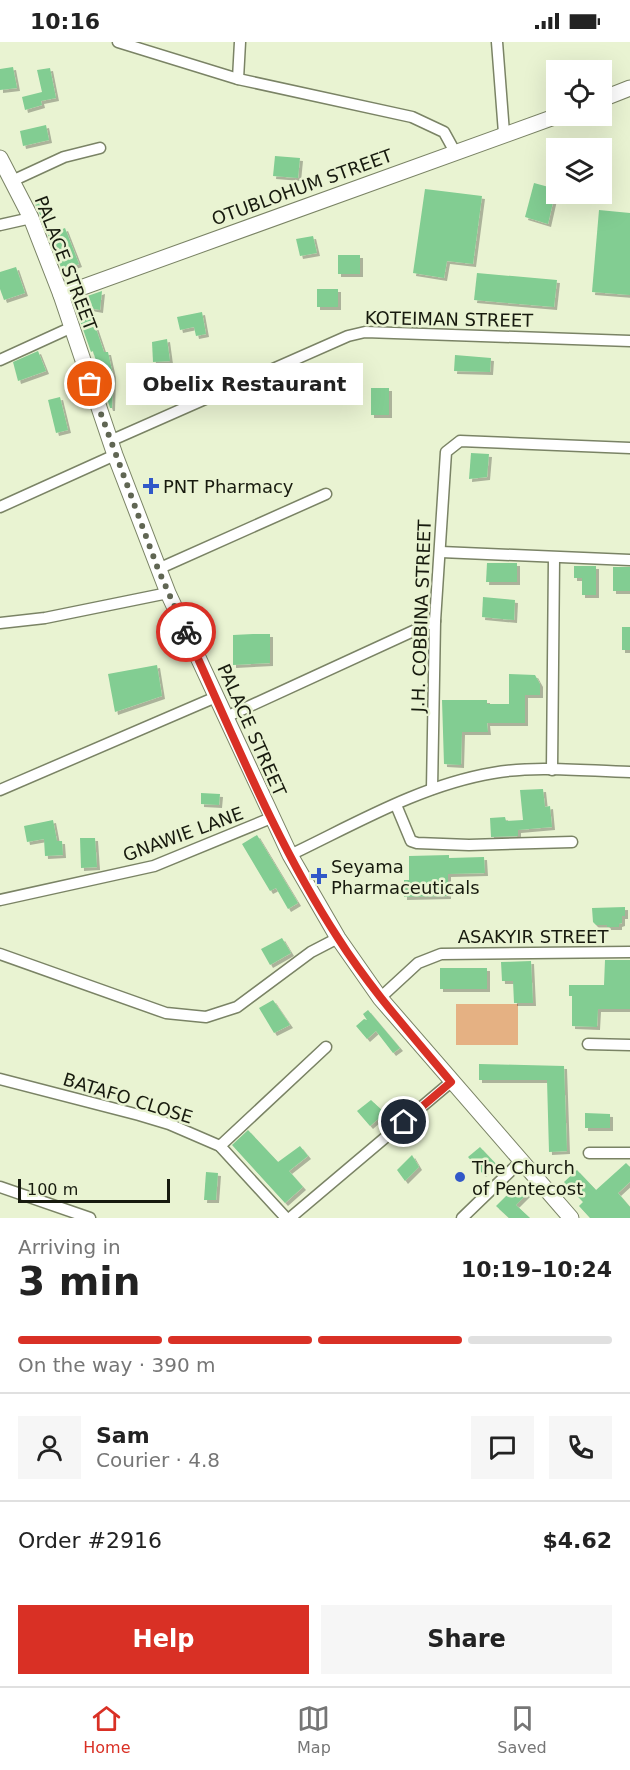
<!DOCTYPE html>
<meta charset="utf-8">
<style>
body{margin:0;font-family:"DejaVu Sans",sans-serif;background:#f6f6f6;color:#222;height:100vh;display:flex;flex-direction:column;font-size:22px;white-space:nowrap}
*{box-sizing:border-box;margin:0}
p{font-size:20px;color:#767676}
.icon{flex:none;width:33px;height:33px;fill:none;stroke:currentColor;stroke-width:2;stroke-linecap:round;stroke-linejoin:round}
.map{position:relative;height:1176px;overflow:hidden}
.details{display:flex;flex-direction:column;background:#fff;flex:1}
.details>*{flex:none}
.controls{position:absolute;left:546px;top:18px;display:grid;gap:12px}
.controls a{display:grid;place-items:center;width:66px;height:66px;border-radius:0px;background:#fff;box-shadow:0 6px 24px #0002;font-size:30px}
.scale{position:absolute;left:18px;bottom:15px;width:152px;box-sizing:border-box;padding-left:6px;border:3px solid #171a0e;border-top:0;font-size:16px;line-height:21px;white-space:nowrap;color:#171a0e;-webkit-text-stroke:4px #e9f3d2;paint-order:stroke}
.pin{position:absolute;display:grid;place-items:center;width:51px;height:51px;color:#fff;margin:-26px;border:3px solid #fff;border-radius:50%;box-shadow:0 2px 6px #0007}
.courier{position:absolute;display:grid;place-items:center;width:60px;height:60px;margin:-30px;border:4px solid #d93025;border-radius:50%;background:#fff;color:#222;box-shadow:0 2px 8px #0007}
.bubble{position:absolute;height:42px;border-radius:0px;background:#fff;box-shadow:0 6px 24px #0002;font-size:20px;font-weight:600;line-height:42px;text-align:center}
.summary em{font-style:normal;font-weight:600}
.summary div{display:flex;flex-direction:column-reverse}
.summary{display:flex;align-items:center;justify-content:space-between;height:102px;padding:0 18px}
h1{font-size:39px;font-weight:600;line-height:45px}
.bar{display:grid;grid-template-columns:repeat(4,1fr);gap:9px 6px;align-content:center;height:72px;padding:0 18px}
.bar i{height:8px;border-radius:4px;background:#e0e0e0}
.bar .active{background:#d93025}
.bar p{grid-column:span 4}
.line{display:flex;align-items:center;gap:15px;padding:0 18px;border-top:2px solid #e0e0e0}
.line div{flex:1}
.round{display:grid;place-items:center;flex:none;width:63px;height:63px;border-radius:0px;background:#f6f6f6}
.button{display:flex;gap:12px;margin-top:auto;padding:12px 18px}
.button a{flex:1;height:69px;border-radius:0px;background:#d93025;color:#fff;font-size:24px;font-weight:600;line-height:69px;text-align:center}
.button a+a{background:#f6f6f6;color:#222}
.status{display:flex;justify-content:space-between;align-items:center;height:42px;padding:0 30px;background:#fff;direction:ltr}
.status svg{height:16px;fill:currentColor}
.tabs{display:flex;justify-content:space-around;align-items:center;height:84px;border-top:2px solid #e0e0e0;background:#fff;font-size:16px;color:#767676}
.tabs a{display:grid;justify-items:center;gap:3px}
.tabs .active{color:#d93025}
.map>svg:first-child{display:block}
.green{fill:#e5b183}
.building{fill:#82cd92;filter:url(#shadow)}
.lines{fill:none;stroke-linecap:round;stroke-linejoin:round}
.street-casing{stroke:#7a8365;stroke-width:13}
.secondary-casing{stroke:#7a8365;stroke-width:17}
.street{stroke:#fff;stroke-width:10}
.secondary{stroke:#fff;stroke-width:15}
.done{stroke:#606653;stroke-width:6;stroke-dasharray:0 10.8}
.route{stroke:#d93025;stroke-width:8}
.poi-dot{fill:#3158c8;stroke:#e9f3d2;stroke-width:2}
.labels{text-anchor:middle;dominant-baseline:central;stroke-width:5;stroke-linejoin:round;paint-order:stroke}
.street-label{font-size:18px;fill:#171a0e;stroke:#e9f3d2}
.poi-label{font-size:18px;fill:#171a0e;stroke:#e9f3d2;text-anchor:start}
</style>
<div class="status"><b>10:16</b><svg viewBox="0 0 49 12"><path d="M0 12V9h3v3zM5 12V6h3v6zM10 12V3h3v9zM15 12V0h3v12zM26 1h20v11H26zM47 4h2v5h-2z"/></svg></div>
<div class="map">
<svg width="630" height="1176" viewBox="0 0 630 1176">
<defs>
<filter id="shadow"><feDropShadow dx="3" dy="3" stdDeviation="0" flood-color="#0004"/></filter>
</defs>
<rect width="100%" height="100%" fill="#e9f3d2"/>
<rect class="green" x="456" y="962" width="62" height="41"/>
<g class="building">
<polygon points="13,25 17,46 0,48 0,27"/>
<polygon points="50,26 56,56 41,59 42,63 25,68 22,55 42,50 37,28"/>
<polygon points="46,83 49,98 23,104 20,89"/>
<polygon points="275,114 300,116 298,136 273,134"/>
<polygon points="534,141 556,147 548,182 525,175"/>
<polygon points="425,147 482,154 473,222 447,219 444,236 413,231"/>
<polygon points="46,157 50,175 42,177 34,160"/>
<polygon points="599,168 630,171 630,253 592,250"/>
<polygon points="65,186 79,222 62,228 48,193"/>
<polygon points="313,194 317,211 300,214 296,197"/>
<rect x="338" y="213" width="22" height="19"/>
<polygon points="16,225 25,251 4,258 0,247 0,230"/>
<polygon points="477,231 557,238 554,265 474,258"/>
<rect x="317" y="247" width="21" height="18"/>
<polygon points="102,249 100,268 89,266 104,310 108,310 113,333 112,366 110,366 93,309 91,310 73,259"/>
<polygon points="202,270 206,292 196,294 194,285 180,288 177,275"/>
<polygon points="167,297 170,319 153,320 152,300"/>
<polygon points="38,309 46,329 18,339 13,320"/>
<polygon points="455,313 491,316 490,330 454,329"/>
<rect x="371" y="346" width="18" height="27"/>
<polygon points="60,355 68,388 56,391 48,358"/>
<polygon points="471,411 489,412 487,435 469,437"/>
<polygon points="487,521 517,521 517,540 486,540"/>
<polygon points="574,524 596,524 596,553 582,553 582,536 574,536"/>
<rect x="613" y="525" width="17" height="24"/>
<polygon points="483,555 515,558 514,578 482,575"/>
<rect x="622" y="585" width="8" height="23"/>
<polygon points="253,592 270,592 270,621 233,623 233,593"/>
<polygon points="157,623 162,654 115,670 108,632"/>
<polygon points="509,632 535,633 540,642 540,653 525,653 525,681 487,681 488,690 462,690 461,723 444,722 442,658 487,658 487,662 509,662"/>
<polygon points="543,747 545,765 550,764 552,785 518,788 518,794 491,795 490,776 505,775 506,779 523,778 520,748"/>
<polygon points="201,751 220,752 219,763 201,762"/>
<polygon points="53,778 57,799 62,799 63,813 45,814 44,797 27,800 24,784"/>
<polygon points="257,793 298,861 288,867 276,846 270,849 242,802"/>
<polygon points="80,796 95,796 97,825 81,826"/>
<polygon points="449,813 449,816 484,815 485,831 448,832 448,854 404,855 404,838 409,838 409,814"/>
<polygon points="625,865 625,874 622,874 622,881 619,882 619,885 607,885 607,883 596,883 593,880 592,866"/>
<polygon points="282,896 291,911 270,923 261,907"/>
<polygon points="605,918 630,918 630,967 598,967 597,985 572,984 572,954 569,954 569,943 604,943"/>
<polygon points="531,919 533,961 514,961 513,939 502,939 501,920"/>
<rect x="440" y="926" width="47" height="21"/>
<polygon points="273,958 290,983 274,991 259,966"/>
<polygon points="368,968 400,1006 393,1011 376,989 367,997 356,984 364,977 367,978 363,972"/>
<polygon points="479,1022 564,1024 567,1109 549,1110 547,1038 479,1038"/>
<polygon points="371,1058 385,1071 370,1084 357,1069"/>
<polygon points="585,1071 610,1072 610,1086 585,1086"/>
<polygon points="248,1088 278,1120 300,1104 308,1114 289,1129 303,1145 285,1161 232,1103"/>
<polygon points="480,1105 496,1122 483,1132 468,1115"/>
<polygon points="412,1113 419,1125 405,1139 397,1128"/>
<polygon points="626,1121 630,1125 630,1140 618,1151 630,1165 630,1176 590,1176 579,1164 583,1160 564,1140 577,1128 596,1148"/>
<polygon points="206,1130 218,1131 216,1158 204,1158"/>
<polygon points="518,1142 528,1151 516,1163 530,1176 509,1176 496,1164"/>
</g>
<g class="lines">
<g class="street-casing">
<g id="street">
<polyline points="118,0 238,37 412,75 444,90 455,110"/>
<polyline points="497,0 504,91"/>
<polyline points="238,37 240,0"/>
<polyline points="12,139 64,115 100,106"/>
<polyline points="0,183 31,176"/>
<polyline points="0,318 70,286"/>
<polyline points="110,399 348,294 365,290 630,299"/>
<polyline points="0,465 115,413"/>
<polyline points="441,510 630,518"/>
<polyline points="158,527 326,452"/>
<polyline points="0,581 45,576 168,551"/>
<polyline points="226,675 435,579"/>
<polyline points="552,728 554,516"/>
<polyline points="432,747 435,579 446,410 460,399 630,406"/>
<polyline points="0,748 216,655"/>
<polyline points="396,763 411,799 417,801 469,803 572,800"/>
<path d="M290,813C355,782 421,743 493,731C537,723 586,729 630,730"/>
<polyline points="0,858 154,824 271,776"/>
<polyline points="0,912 166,971 206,975 237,965 311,910 338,896"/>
<polyline points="380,956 418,921 441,912 630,910"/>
<polyline points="588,1002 630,1003"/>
<polyline points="0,1037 139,1073 169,1082 220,1104 286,1176"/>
<polyline points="220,1104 326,1005"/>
<polyline points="589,1111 630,1111"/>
<polyline points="0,1145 90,1176"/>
<polyline points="290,1176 451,1040"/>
<polyline points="462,1176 521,1119"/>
</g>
</g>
<g class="secondary-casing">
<g id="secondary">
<polyline points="602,57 630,46"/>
<polyline points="0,116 31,176 61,253 115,413 168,551 290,813 338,896 380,956 571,1176"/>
<polyline points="61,253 557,74"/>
</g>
</g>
<use href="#street" class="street"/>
<use href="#secondary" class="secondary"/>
</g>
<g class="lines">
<polyline class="done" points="90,342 158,527 186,590"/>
<path class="route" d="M186,590C233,693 276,801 338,896C371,948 412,993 451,1040L404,1080"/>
</g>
<g class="poi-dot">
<path d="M148 435h6v6h6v6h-6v6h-6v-6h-6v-6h6z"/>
<path d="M316 825h6v6h6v6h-6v6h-6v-6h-6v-6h6z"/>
<circle cx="460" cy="1135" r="6"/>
</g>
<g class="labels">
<g class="street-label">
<text transform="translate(302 145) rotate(-20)">OTUBLOHUM STREET</text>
<text transform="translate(66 221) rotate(69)">PALACE STREET</text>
<text transform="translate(449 277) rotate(1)">KOTEIMAN STREET</text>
<text transform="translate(421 574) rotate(-88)">J.H. COBBINA STREET</text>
<text transform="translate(252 688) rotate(66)">PALACE STREET</text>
<text transform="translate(183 792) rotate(-20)">GNAWIE LANE</text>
<text x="533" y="894">ASAKYIR STREET</text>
<text transform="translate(128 1056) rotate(17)">BATAFO CLOSE</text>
</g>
<g class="poi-label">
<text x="163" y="444">PNT Pharmacy</text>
<text x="331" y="824">Seyama<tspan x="331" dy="21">Pharmaceuticals</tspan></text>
<text x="472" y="1125">The Church<tspan x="472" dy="21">of Pentecost</tspan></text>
</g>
</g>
</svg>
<div class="controls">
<a><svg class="icon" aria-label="locate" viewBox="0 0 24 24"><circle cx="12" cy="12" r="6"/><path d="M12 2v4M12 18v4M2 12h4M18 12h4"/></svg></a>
<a><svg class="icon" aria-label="layers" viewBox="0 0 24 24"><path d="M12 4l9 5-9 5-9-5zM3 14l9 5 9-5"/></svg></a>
</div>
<div class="scale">100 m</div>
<div class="pin" style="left:90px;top:342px;background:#ea580c"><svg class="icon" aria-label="bag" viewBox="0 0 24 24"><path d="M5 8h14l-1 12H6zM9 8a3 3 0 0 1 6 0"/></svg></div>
<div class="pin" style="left:404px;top:1080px;background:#1f2937"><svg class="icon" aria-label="home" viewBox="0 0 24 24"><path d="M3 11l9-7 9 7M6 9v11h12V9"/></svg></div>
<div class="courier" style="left:186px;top:590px"><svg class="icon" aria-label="bike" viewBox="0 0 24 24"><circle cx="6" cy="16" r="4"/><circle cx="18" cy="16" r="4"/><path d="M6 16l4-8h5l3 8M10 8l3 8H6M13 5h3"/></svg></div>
<div class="bubble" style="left:126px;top:321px;width:237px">Obelix Restaurant</div>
</div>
<section class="details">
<div class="summary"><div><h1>3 min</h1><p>Arriving in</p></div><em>10:19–10:24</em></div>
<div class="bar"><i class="active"></i><i class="active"></i><i class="active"></i><i></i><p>On the way · 390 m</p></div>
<div class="line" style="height:108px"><a class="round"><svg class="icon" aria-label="person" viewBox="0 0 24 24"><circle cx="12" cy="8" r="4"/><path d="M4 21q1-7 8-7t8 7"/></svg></a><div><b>Sam</b><p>Courier · 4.8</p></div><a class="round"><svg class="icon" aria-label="chat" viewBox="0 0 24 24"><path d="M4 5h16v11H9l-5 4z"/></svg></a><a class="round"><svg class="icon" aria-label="phone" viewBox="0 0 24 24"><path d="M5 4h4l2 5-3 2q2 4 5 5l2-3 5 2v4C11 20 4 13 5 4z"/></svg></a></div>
<div class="line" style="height:78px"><div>Order #2916</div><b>$4.62</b></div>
<div class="button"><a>Help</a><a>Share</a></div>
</section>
<nav class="tabs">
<a class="active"><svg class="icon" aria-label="home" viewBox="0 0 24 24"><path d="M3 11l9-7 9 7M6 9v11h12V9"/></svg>Home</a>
<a><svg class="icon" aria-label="map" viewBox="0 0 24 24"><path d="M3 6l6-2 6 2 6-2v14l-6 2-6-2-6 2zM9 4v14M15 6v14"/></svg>Map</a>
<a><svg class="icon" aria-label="saved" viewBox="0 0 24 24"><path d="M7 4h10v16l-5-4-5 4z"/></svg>Saved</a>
</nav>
